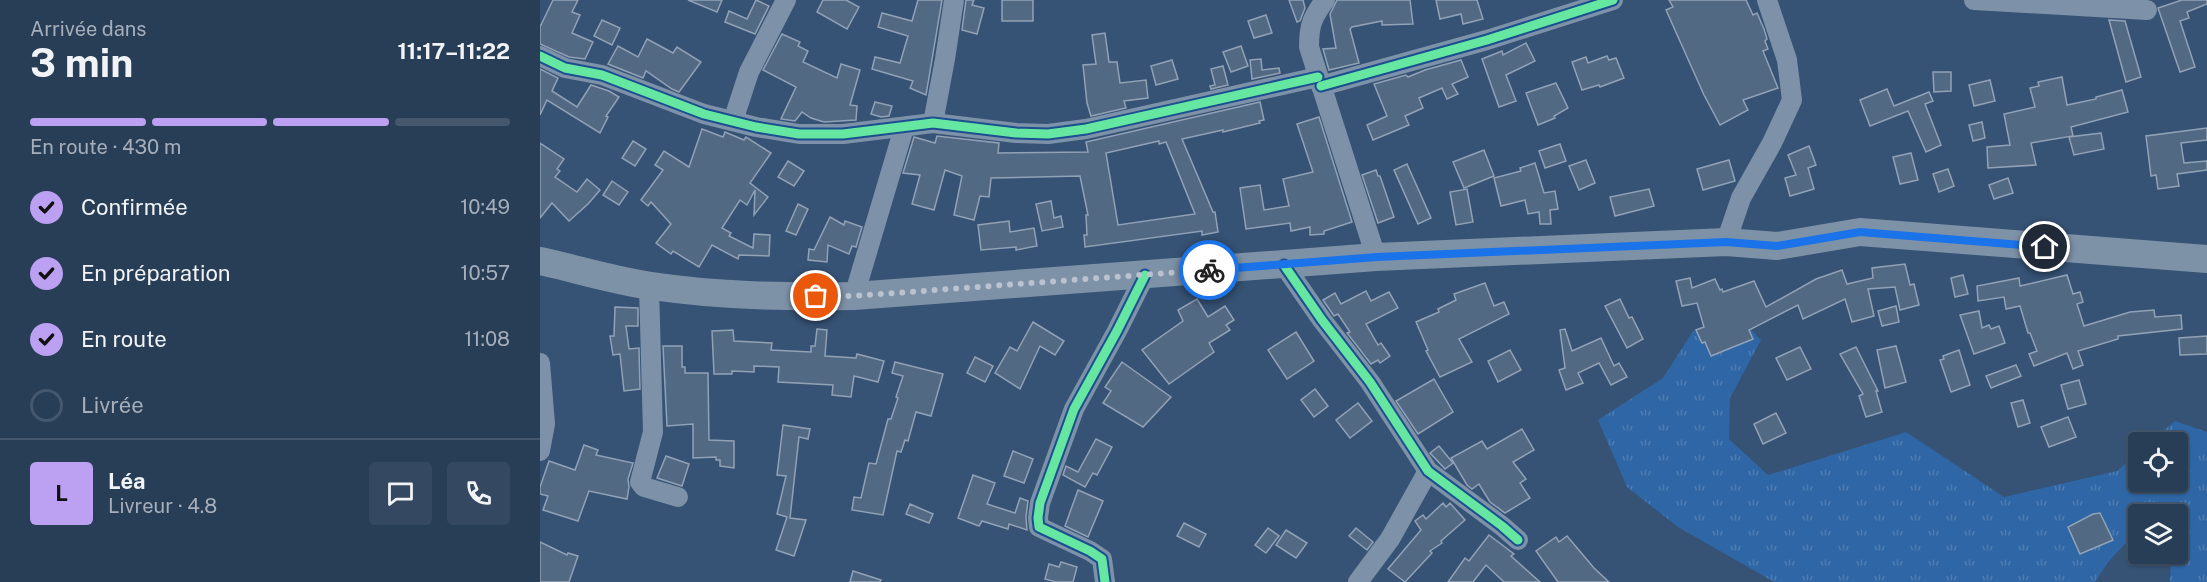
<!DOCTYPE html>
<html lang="fr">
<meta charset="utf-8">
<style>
body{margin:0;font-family:"Public Sans",sans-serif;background:#344961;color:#f1f3f6;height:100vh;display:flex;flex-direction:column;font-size:22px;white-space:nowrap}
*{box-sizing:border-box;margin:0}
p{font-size:20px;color:#a5aeba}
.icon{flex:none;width:33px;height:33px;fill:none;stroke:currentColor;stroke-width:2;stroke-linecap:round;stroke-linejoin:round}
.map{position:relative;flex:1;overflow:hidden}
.details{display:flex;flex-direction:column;background:#283e57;width:540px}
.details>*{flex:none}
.controls{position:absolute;left:1588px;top:432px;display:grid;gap:12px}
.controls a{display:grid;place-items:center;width:60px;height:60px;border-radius:6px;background:#283e57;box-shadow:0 2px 4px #0004,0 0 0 2px #44576d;font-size:30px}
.pin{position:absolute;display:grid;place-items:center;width:51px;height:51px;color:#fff;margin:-26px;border:3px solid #fff;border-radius:50%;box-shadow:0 2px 6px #0007}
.courier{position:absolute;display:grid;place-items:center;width:60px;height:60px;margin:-30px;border:4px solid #1a73e8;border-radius:50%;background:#fff;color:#222;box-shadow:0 2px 8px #0007}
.summary em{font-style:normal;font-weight:700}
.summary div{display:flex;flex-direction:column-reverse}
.summary{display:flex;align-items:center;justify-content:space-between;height:102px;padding:0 30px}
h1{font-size:39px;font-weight:700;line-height:45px}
.bar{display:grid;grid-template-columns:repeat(4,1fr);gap:9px 6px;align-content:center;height:72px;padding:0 30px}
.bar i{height:8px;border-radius:4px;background:#44576d}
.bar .on{background:#bca0f2}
.bar p{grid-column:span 4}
.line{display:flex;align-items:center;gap:15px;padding:0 30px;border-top:2px solid #44576d}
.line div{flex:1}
.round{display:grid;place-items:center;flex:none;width:63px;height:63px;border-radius:6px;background:#344961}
ol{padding:0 30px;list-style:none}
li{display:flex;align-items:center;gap:18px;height:66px}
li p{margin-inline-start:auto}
li .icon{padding:6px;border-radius:50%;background:#bca0f2;color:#111;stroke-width:4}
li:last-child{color:#a5aeba}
li i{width:33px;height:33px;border:3px solid #44576d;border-radius:50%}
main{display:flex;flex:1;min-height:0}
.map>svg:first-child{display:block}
.grass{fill:url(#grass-tufts)}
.building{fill:#526984;stroke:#92a2b6;stroke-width:1.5;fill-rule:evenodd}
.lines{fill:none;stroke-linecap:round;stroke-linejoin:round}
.minor{stroke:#7d92a8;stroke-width:20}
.highway{stroke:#7e92a7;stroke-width:28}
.cycleway-casing{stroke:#1b4f8f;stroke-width:13}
.cycleway{stroke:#66e7a1;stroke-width:9}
.done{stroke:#b9c2ce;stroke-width:6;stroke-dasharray:0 10.8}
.route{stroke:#1a73e8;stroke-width:8}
</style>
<main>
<section class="details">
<div class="summary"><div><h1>3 min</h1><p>Arrivée dans</p></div><em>11:17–11:22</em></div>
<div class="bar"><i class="on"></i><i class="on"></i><i class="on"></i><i></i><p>En route · 430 m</p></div>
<ol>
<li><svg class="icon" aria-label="check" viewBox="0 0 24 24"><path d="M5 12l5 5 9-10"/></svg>Confirmée<p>10:49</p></li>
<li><svg class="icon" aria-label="check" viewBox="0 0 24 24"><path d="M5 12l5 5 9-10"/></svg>En préparation<p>10:57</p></li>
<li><svg class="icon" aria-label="check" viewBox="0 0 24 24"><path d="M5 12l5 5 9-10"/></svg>En route<p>11:08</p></li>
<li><i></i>Livrée</li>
</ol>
<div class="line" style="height:108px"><b class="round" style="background:#bca0f2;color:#111">L</b><div><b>Léa</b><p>Livreur · 4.8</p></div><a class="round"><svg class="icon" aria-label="chat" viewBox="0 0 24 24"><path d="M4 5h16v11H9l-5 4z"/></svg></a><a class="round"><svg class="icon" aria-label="phone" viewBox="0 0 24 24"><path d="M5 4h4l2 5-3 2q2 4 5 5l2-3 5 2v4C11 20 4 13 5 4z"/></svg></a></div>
</section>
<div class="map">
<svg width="1667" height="582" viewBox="0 0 1667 582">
<defs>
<pattern id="grass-tufts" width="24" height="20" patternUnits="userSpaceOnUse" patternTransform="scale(1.5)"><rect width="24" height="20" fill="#2f66a5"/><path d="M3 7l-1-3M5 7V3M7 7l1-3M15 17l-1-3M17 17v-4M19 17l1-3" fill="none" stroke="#4e7db2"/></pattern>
</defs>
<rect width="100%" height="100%" fill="#365274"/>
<polygon class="grass" points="1195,313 1221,340 1190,398 1189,439 1228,475 1366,432 1464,497 1577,471 1599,452 1599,482 1638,482 1638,442 1610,442 1635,421 1667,432 1667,582 1630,582 1631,554 1638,554 1638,514 1599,514 1599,529 1569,561 1555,582 1234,582 1138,527 1087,487 1058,420 1123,378 1153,331"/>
<g class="building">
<polygon points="13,0 38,0 32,12 40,15 32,33 53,42 45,59 29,57 0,44 0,27"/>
<polygon points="148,0 182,0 177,12"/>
<polygon points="216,0 229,6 215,34 185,22 189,11 207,19"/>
<polygon points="283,0 306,0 319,7 307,29 277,12"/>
<polygon points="378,0 402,0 386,95 370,88 373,81 332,69 335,57 360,63 368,36 338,27 342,13 372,21"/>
<polygon points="426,0 434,0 432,5 444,8 437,34 422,30"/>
<rect x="462" y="0" width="31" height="21"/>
<polygon points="749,0 763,0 765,8 760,21 757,22"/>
<polygon points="797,0 870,0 873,24 842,25 842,21 812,27 810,29 819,63 789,70 783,49 796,48 790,14"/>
<polygon points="896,0 937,0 943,19 923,24 921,14 900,19"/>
<polygon points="1129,0 1206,0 1213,15 1217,13 1224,29 1227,39 1225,41 1228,49 1223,51 1238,88 1203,100 1208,110 1180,125 1164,95 1126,10 1133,7"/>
<polygon points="1642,0 1667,0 1667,4 1647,12 1649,18 1640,21 1655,67 1640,72 1618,8"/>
<polygon points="726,15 732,33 714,38 708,21"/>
<polygon points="62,20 80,28 72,45 54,36"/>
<polygon points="1569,20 1585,21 1601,77 1586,82"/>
<polygon points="565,33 569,62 577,62 580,83 606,80 608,98 584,101 586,108 551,116 547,103 543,65 556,64 552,35"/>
<polygon points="242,34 260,42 258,46 268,51 263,62 297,78 301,64 320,70 310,105 317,106 316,120 284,122 271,118 262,112 255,121 241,119 256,87 223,70"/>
<polygon points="107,39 133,53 137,47 161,62 139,92 132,89 106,71 103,78 68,64 78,46 98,57"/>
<polygon points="986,43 995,61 966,75 976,101 959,107 942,59 962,51 963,55"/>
<polygon points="701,46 708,66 691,72 683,52"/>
<polygon points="1067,56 1069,60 1076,58 1084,78 1060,87 1059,85 1042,90 1032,62 1046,57 1048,63"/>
<polygon points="721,59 722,70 739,68 740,73 712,79 710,60"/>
<polygon points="632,60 638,79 616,85 611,66"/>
<polygon points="921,60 928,77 912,84 918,94 907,99 902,88 879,98 883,108 865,116 869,125 833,140 827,125 847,116 834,84 866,75 868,77 885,70"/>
<polygon points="683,66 688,85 671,89 670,86 675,85 671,69"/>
<polygon points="0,69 18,78 12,91 37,107 51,85 69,91 79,97 66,116 68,117 60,133 7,100 0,115"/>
<polygon points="1393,72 1411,72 1411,91 1394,92"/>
<polygon points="1522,77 1527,105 1556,99 1556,97 1582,90 1588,112 1531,127 1533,136 1491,143 1496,165 1448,168 1447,147 1470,145 1464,114 1495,107 1490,88 1499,86 1498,82"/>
<polygon points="1450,80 1455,101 1434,106 1429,85"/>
<polygon points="1016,83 1028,108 1014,116 1015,118 998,125 986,93"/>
<polygon points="1347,89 1354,106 1389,92 1393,101 1385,104 1401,145 1386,152 1368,111 1330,126 1320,100"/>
<polygon points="335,102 352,106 349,116 341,117 331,114"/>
<path d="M720,102L724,120L719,121L720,123L683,132V130L642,139L673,212H675L678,232L662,235V231L545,247L544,235H547L546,215H548L540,176L451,178L449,197L440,196L434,220L414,215L422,176L405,170L394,210L372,204L380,175L363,173L374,137L395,143L397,136L459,143L458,153L548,152L546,142ZM619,141V144L626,142L655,214L578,225L566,153Z"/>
<polygon points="779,117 812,222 784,231 784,234 770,235 770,227 751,231 750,223 706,229 700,188 720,185 724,210 749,206 743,179 773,172 757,124"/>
<polygon points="1442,122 1445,138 1433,141 1429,125"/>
<polygon points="1667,128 1667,140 1641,143 1644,163 1667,161 1667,170 1637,174 1639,186 1618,189 1616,175 1611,176 1606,136"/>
<polygon points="162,129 183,137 185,132 204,140 206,137 231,153 210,183 228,197 214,215 215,190 207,205 200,200 182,228 191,233 189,236 213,248 214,234 230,235 229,256 199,255 198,259 172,245 159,267 133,251 131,254 116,243 131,224 111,202 108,206 101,200 123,170 115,165 124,151 149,167"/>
<polygon points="1561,133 1564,149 1534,155 1529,137"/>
<polygon points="93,141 106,149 95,166 82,158"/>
<polygon points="0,143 24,159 17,169 20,171 15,177 37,192 47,179 60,190 48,204 29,221 12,203 0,218"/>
<polygon points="1020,144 1026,161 1005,168 999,151"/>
<polygon points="1269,146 1276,165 1268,168 1274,189 1250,196 1245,178 1256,175 1248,155"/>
<polygon points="944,150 954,176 924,188 913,162"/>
<polygon points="1371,153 1378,180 1360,184 1353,157"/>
<polygon points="1046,160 1055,183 1039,190 1029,166"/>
<polygon points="1189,160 1195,181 1163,190 1157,169"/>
<polygon points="248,161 264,171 254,186 238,177"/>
<polygon points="995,163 1004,193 1015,191 1018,209 1010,210 1011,224 1000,224 999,212 988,214 985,200 961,206 954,178 981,171 980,168"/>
<polygon points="867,164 891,218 878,224 854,170"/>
<polygon points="1408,169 1414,186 1399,192 1393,174"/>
<polygon points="836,170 838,176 840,176 854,217 838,223 822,175"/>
<polygon points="1468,178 1473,193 1454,199 1449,185"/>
<polygon points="72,181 88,192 79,205 63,195"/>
<polygon points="927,189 933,222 916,225 910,192"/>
<polygon points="1109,189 1114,206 1075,216 1070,197"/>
<polygon points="511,201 514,218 521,216 523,227 502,231 496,204"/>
<polygon points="258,204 268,209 256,235 246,231"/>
<polygon points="290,217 304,225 305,221 322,227 316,247 312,246 309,254 288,245 287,262 268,260 269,249 274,250"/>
<polygon points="469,221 470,232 494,228 497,246 476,250 476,247 441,250 438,225"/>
<polygon points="1365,264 1370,285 1374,284 1379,305 1360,310 1355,287 1328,289 1334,316 1312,322 1305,299 1263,319 1258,305 1209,330 1213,339 1171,356 1165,342 1162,343 1156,330 1164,327 1157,303 1142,306 1136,281 1150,278 1152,288 1175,279 1180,290 1182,289 1183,292 1214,281 1226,307 1276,279 1302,270 1307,284 1333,278 1332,268"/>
<polygon points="1423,275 1428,294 1415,297 1411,278"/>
<polygon points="1527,275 1533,294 1540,292 1543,302 1537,304 1544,326 1590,312 1614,310 1615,317 1641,315 1642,329 1578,336 1578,339 1538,351 1543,365 1533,369 1527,353 1494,366 1489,354 1497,351 1490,333 1488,333 1480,306 1466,309 1464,297 1438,301 1437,286 1479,278 1480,286"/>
<polygon points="945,283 954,306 964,302 969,314 919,339 932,362 900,377 886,351 888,350 876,322 899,312 898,309 916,300 914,294"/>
<polygon points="826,291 831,301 849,292 858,308 826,324 838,345 841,343 850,356 840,363 838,360 831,364 807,333 810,332 798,314 794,316 783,300 795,293 801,304"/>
<polygon points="657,299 668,317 685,306 694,320 686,325 690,330 669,343 674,352 629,384 602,350 643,321 638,310"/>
<polygon points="1080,299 1089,318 1092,317 1103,339 1087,348 1065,306"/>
<polygon points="1356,306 1359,322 1342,326 1338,311"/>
<polygon points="75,307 98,308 98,326 86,326 89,349 99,348 100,389 84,391 80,354 73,355 70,336 74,336"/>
<polygon points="1439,311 1442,328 1449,325 1451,329 1459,326 1465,343 1434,354 1420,315"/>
<polygon points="493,322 524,341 515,355 500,346 480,389 455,373 470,347 477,351"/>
<polygon points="277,329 287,330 285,356 316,358 317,354 344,361 338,382 314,376 311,397 292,395 293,385 238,382 239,367 214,366 214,372 192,371 192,374 174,374 172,331 193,330 194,341 232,343 231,350 271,352 271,346 275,346"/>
<polygon points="1025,329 1032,351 1061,338 1074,366 1079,363 1087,377 1071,385 1059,363 1038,373 1043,383 1026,390 1019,370 1025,368 1020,330"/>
<polygon points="756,332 774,361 747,379 728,350"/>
<polygon points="1667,336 1667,354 1640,355 1639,338"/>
<polygon points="123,346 142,346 142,367 145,367 145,373 168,373 169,440 194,441 194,468 180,466 180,460 176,460 176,457 153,458 153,424 127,426"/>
<polygon points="1356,346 1366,382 1345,388 1337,350"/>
<polygon points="1260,347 1271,369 1247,380 1236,358"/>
<polygon points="1316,347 1338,391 1336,391 1342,412 1326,417 1319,396 1323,394 1300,354"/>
<polygon points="970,350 981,370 958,382 948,361"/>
<polygon points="1419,350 1430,385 1411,392 1400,360 1404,359 1403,356"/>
<polygon points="435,357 453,366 445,382 427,373"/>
<polygon points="355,362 403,374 391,416 376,412 368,441 365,440 361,452 357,451 343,515 312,510 314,497 321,498 329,463 336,464 348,419 351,419 358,398 356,397 363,376 352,373"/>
<polygon points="582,362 631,397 603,427 563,403 571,391 565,387"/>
<polygon points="1476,365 1481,376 1451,388 1446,376"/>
<polygon points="894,379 913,412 878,434 856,401"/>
<polygon points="1539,380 1546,404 1528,409 1521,385"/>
<polygon points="775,389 788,406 774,417 761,400"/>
<polygon points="1483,400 1490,423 1478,427 1471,403"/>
<polygon points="818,403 832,421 810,438 796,420"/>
<polygon points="1236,413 1246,433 1223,444 1214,424"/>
<polygon points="1528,417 1536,437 1509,447 1501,427"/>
<polygon points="243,425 270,429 268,439 259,437 250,518 266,520 254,556 236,550 247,517 237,514 246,476 237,475"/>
<polygon points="982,429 994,450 973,462 986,479 980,483 990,498 965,513 950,502 939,484 932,489 927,485 911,458 942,441 947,449"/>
<polygon points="556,439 572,447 557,475 553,473 545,487 523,475 526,466 538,472"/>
<polygon points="44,445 58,450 56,455 93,463 88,479 89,487 87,499 49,491 38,521 3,510 8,496 0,494 0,487 9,461 35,470"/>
<polygon points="899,446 913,463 905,469 890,453"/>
<polygon points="473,451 493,459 484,483 464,476"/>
<polygon points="126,456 149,464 142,486 117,478"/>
<polygon points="433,475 455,483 447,504 475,513 480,498 488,501 486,517 487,530 469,524 468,529 442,521 439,526 418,518"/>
<polygon points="538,490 563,501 548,537 525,526"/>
<polygon points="903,503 906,507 910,503 925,520 901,541 902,543 890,551 892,553 865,582 848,569 881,530 875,521 883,515 886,519"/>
<polygon points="370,504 393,514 389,523 366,514"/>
<polygon points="1560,513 1573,540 1540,554 1528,527 1553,514"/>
<polygon points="644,523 666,534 659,547 637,536"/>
<polygon points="728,528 739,536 726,553 715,545"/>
<polygon points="816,528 833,542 827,550 809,536"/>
<polygon points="746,530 767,543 756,558 736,545"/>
<polygon points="949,535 974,554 971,556 1000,582 964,582 946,565 933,582 908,582 925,558 929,561"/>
<polygon points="1027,536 1054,568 1069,582 1018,582 996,551 1016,537 1019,542"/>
<polygon points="0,542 27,555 28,553 38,556 29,582 0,582"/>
<polygon points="521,562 537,567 533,582 516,582 505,579 509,564 519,567"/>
<polygon points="313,571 341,580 340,582 310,582"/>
</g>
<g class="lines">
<g class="minor">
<path d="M785,0C772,18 769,25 769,47L836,257"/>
<polyline points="1434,0 1607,10"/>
<polyline points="0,56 25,68 62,75 164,114 216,127 259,134 303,134 393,123 476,133 508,134 546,129 778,77"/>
<polyline points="781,86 947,40 1073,0"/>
<polyline points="193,121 209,72 246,0"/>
<polyline points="393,123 405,59 414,0"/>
<polyline points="1186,242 1201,198 1232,143 1252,100 1247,60 1227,0"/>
<polyline points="744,265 782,320 830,382 888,471 962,526 978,540"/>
<polyline points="109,286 113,432 100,482 104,487 138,497"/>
<polyline points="314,296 364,128"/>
<polyline points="0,363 5,424 0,451"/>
<polyline points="565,582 562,559 550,551 499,527 498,518 500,503 534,409 577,331 605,275"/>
<polyline points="818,582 850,539 888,471"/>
</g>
<path class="highway" d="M0,261C37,269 75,281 112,286C179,296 246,297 314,296L836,257L1186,242L1237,246L1320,232L1667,259"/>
<g class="cycleway-casing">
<g id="cycleway">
<polyline points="0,56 25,68 62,75 164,114 216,127 259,134 303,134 393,123 476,133 508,134 546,129 778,77"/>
<polyline points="781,86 947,40 1073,0"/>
<polyline points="744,265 782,320 830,382 888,471 962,526 978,540"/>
<polyline points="565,582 562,559 550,551 499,527 498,518 500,503 534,409 577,331 605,275"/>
</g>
</g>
<use href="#cycleway" class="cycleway"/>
</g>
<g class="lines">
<polyline class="done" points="276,296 314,296 669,270"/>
<polyline class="route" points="669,270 837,257 1186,242 1237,246 1320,232 1505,247"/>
</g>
</svg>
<div class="controls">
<a><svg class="icon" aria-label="locate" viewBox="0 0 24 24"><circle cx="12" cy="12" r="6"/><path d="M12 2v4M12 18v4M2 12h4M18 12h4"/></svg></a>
<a><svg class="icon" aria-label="layers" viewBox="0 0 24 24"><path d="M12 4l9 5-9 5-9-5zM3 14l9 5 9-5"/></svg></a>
</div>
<div class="pin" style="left:276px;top:296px;background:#ea580c"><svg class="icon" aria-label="bag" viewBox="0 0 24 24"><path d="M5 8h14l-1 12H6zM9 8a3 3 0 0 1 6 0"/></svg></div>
<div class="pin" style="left:1505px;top:247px;background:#1f2937"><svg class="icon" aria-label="home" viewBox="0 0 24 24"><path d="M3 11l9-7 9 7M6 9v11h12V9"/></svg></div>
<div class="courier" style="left:669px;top:270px"><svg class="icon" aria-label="bike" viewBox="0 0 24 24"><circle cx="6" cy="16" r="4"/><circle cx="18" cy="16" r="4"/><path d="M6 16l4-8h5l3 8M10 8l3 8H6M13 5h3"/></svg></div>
</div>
</main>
